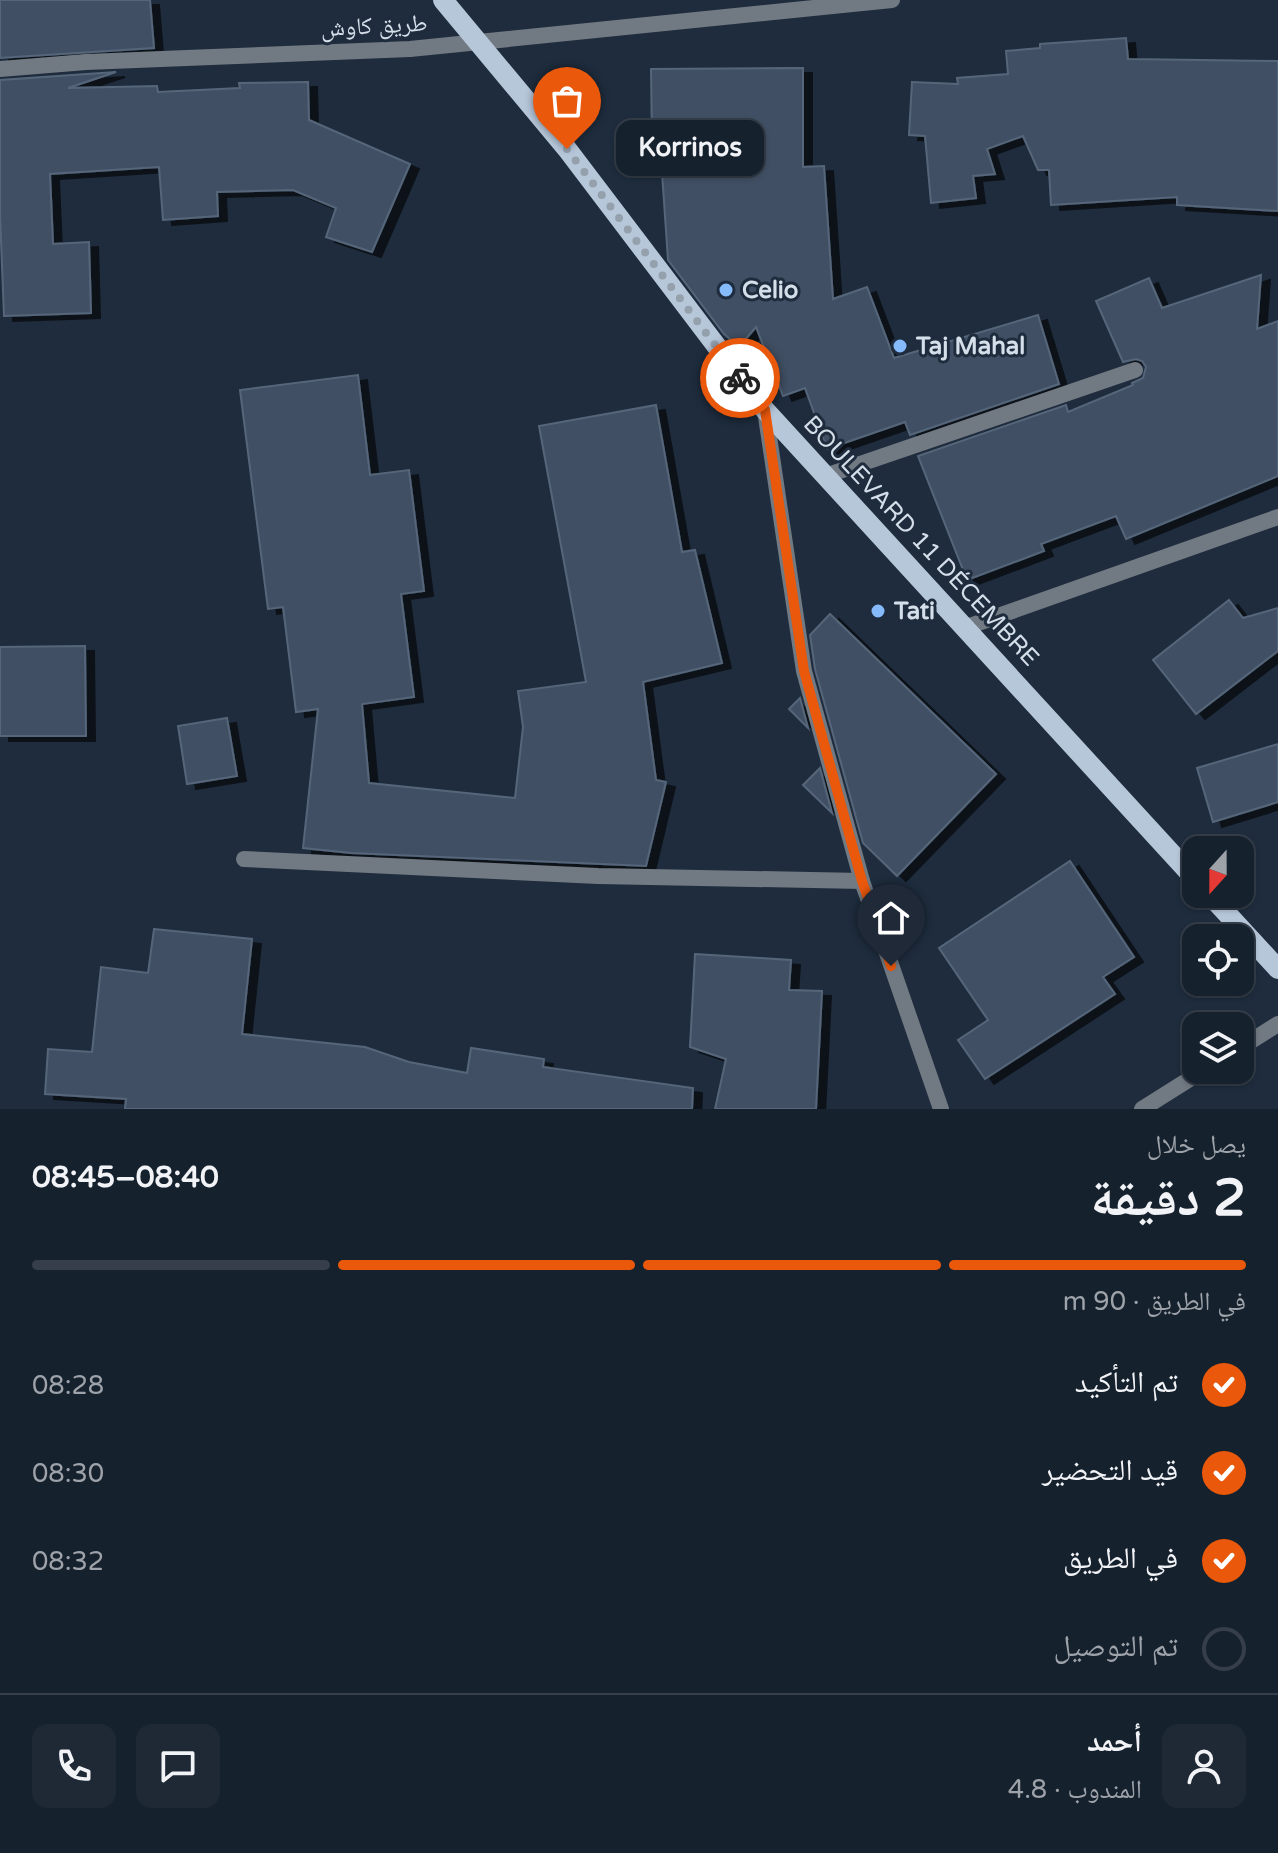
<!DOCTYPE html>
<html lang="ar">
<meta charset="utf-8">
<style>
body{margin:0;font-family:"Varela Round","Noto Naskh Arabic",sans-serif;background:#1f2936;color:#f1f3f6;direction:rtl;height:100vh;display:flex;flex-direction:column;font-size:30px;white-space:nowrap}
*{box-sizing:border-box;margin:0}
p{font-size:26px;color:#9ea3aa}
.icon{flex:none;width:44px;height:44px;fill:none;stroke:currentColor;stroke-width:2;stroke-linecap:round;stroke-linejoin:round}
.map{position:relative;height:1109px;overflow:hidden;direction:ltr}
.side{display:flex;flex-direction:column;background:#16212e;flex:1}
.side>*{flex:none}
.needle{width:52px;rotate:201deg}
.tools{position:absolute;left:1182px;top:836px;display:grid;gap:16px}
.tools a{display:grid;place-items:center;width:72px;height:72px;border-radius:16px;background:#16212e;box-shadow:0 2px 6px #0004,0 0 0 2px #353e4a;font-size:40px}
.pin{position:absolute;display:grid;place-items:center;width:68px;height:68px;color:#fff;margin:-82px -34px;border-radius:50% 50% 50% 0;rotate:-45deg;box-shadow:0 0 8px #0007}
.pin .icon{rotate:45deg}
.courier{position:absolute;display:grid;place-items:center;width:80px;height:80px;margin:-40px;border:6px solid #ea580c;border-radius:50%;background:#fff;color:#222;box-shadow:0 2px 10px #0007}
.bubble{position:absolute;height:56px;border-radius:16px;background:#16212e;box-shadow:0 2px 6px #0004,0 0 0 2px #353e4a;font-size:26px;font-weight:700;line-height:56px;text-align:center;direction:rtl}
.headline em{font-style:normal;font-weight:700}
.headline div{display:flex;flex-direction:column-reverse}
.headline{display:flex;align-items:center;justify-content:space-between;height:136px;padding:0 32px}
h1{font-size:52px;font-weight:700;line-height:60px}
.bar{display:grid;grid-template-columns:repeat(4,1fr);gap:12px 8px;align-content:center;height:96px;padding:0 32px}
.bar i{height:10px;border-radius:6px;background:#353e4a}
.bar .on{background:#ea580c}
.bar p{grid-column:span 4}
.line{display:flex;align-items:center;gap:20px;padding:0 32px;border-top:2px solid #353e4a}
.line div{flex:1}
.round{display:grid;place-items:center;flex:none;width:84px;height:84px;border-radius:16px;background:#1f2936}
ol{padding:0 32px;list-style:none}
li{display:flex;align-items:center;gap:24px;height:88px}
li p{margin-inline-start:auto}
li .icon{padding:8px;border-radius:50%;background:#ea580c;color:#fff;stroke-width:4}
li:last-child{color:#9ea3aa}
li i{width:44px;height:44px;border:4px solid #353e4a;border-radius:50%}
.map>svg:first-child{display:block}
.building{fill:#405063;stroke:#56667a;stroke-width:2;filter:url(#shadow)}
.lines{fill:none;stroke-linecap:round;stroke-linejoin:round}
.service{stroke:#717982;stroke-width:16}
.minor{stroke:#717982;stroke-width:16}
.tertiary{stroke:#717982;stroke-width:16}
.primary{stroke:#b7c7da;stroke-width:20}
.done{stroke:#95a0ad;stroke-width:8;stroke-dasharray:0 14.4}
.route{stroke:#ea580c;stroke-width:10}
.poi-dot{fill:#86bbfb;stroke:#1e2c3d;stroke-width:3}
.labels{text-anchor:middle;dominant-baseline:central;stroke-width:6;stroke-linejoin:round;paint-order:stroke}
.street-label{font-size:24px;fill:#d5dfea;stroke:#1e2c3d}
.poi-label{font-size:24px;font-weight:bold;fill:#d5dfea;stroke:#1e2c3d;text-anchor:start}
</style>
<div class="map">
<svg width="1278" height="1109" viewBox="0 0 1278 1109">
<defs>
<filter id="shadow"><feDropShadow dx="9" dy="5" stdDeviation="0" flood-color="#0009"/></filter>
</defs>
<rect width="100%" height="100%" fill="#1e2c3d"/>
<g class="building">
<polygon points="0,0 150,0 154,48 0,58"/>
<polygon points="1126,38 1128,59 1278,61 1278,211 1177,205 1177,197 1051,205 1049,170 1038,170 1023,136 987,149 995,174 973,176 976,198 931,203 925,136 909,135 912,82 958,84 957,78 1008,74 1006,51 1040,48 1040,44"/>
<polygon points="803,68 803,167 824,166 833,299 867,287 894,358 1038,315 1059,384 910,435 905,422 827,449 805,388 783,396 756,327 739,347 724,334 668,260 660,143 652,143 651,69"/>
<polygon points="116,72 68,88 157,86 158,92 240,88 239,83 308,82 309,120 410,164 372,252 326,237 336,208 293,190 217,192 218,216 163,220 159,167 50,174 53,244 89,242 91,313 4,316 0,215 0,80"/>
<polygon points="1261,275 1257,329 1278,321 1278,476 1126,539 1116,516 1041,544 1044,551 967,580 918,456 1066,405 1068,412 1133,385 1132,383 1143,378 1146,367 1142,361 1136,359 1123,362 1096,301 1149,278 1162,308"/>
<polygon points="358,375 370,475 409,470 424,591 401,594 414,697 362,704 369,783 515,798 523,727 518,691 586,682 539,426 656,405 682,552 695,550 722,663 643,682 656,780 666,782 646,866 351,853 303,848 318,709 296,712 283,607 268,609 240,390"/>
<polygon points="1229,600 1243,618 1278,608 1278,651 1196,714 1153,660"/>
<polygon points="830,614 996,774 897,876 863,843 815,669 810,635"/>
<polygon points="85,646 86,736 0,736 0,647"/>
<polygon points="800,698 808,728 789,709"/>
<polygon points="227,718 237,776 187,784 178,726"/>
<polygon points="1278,744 1278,802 1213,822 1197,768"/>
<polygon points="820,768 832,813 803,785"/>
<polygon points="1070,861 1134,957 1103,977 1115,994 985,1079 958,1040 988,1020 939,948"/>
<polygon points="154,929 252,939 242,1034 365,1047 409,1062 467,1073 471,1048 544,1059 543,1067 693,1088 692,1109 125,1109 126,1099 45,1094 48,1049 92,1052 101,967 148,973"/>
<polygon points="695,954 791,960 789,990 822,991 816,1109 715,1109 726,1059 690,1047"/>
</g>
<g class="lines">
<g class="service">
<polyline points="1240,1048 1278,1024"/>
<polyline points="1142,1109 1204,1070"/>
</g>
<g class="minor">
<polyline points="765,410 804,671 862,881 941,1109"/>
<polyline points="825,476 1135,370"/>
<polyline points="964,628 1278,517"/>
<polyline points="244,859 598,876 862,881"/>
</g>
<polyline class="tertiary" points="0,69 86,62 410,49 892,0"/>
<g class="primary">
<polyline points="443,0 567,149 765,410 1196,880"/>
<polyline points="1209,894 1278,969"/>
</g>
</g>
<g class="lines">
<polyline class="done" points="567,149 740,378"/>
<polyline class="route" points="740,378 765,410 804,671 862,881 891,966"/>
</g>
<g class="poi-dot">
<circle cx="726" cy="290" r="8"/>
<circle cx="900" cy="346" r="8"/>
<circle cx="878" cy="611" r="8"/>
</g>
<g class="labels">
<g class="street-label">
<text transform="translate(374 26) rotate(-3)">طريق كاوش</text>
<text transform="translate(921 541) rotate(47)">BOULEVARD 11 DÉCEMBRE</text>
</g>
<g class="poi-label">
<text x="742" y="290">Celio</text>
<text x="916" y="346">Taj Mahal</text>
<text x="894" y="611">Tati</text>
</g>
</g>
</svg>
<div class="tools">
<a><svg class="needle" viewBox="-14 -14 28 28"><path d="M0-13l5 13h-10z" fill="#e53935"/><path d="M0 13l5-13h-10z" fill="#9ea3aa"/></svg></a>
<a><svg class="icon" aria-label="locate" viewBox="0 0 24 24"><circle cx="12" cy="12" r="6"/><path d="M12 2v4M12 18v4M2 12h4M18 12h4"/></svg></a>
<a><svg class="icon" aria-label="layers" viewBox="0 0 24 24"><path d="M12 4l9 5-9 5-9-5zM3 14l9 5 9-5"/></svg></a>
</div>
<div class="pin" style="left:567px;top:149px;background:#ea580c"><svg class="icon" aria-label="bag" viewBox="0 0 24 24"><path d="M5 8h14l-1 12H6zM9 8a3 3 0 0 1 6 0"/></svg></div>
<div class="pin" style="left:891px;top:966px;background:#1f2937"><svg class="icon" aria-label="home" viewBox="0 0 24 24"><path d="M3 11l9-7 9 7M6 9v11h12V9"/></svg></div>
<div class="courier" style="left:740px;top:378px"><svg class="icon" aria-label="bike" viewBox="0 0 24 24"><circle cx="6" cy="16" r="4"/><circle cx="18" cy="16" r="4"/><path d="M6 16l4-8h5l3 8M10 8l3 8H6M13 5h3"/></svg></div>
<div class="bubble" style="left:616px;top:120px;width:148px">Korrinos</div>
</div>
<section class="side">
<div class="headline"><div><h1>2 دقيقة</h1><p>يصل خلال</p></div><em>08:40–08:45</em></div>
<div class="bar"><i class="on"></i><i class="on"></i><i class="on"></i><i></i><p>في الطريق · 90 m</p></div>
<ol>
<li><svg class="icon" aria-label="check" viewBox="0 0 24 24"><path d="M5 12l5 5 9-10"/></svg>تم التأكيد<p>08:28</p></li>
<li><svg class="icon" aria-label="check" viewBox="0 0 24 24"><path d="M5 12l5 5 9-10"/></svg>قيد التحضير<p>08:30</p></li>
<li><svg class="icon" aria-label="check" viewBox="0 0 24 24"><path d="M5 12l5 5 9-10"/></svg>في الطريق<p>08:32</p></li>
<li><i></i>تم التوصيل</li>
</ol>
<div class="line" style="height:144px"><a class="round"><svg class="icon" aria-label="person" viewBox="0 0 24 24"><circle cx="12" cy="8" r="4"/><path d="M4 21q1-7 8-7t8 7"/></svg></a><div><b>أحمد</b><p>المندوب · 4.8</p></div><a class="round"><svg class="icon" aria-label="chat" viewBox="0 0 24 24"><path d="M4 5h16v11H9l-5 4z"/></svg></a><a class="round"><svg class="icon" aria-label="phone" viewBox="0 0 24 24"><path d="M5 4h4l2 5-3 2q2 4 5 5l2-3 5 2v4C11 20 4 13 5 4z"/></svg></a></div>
</section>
